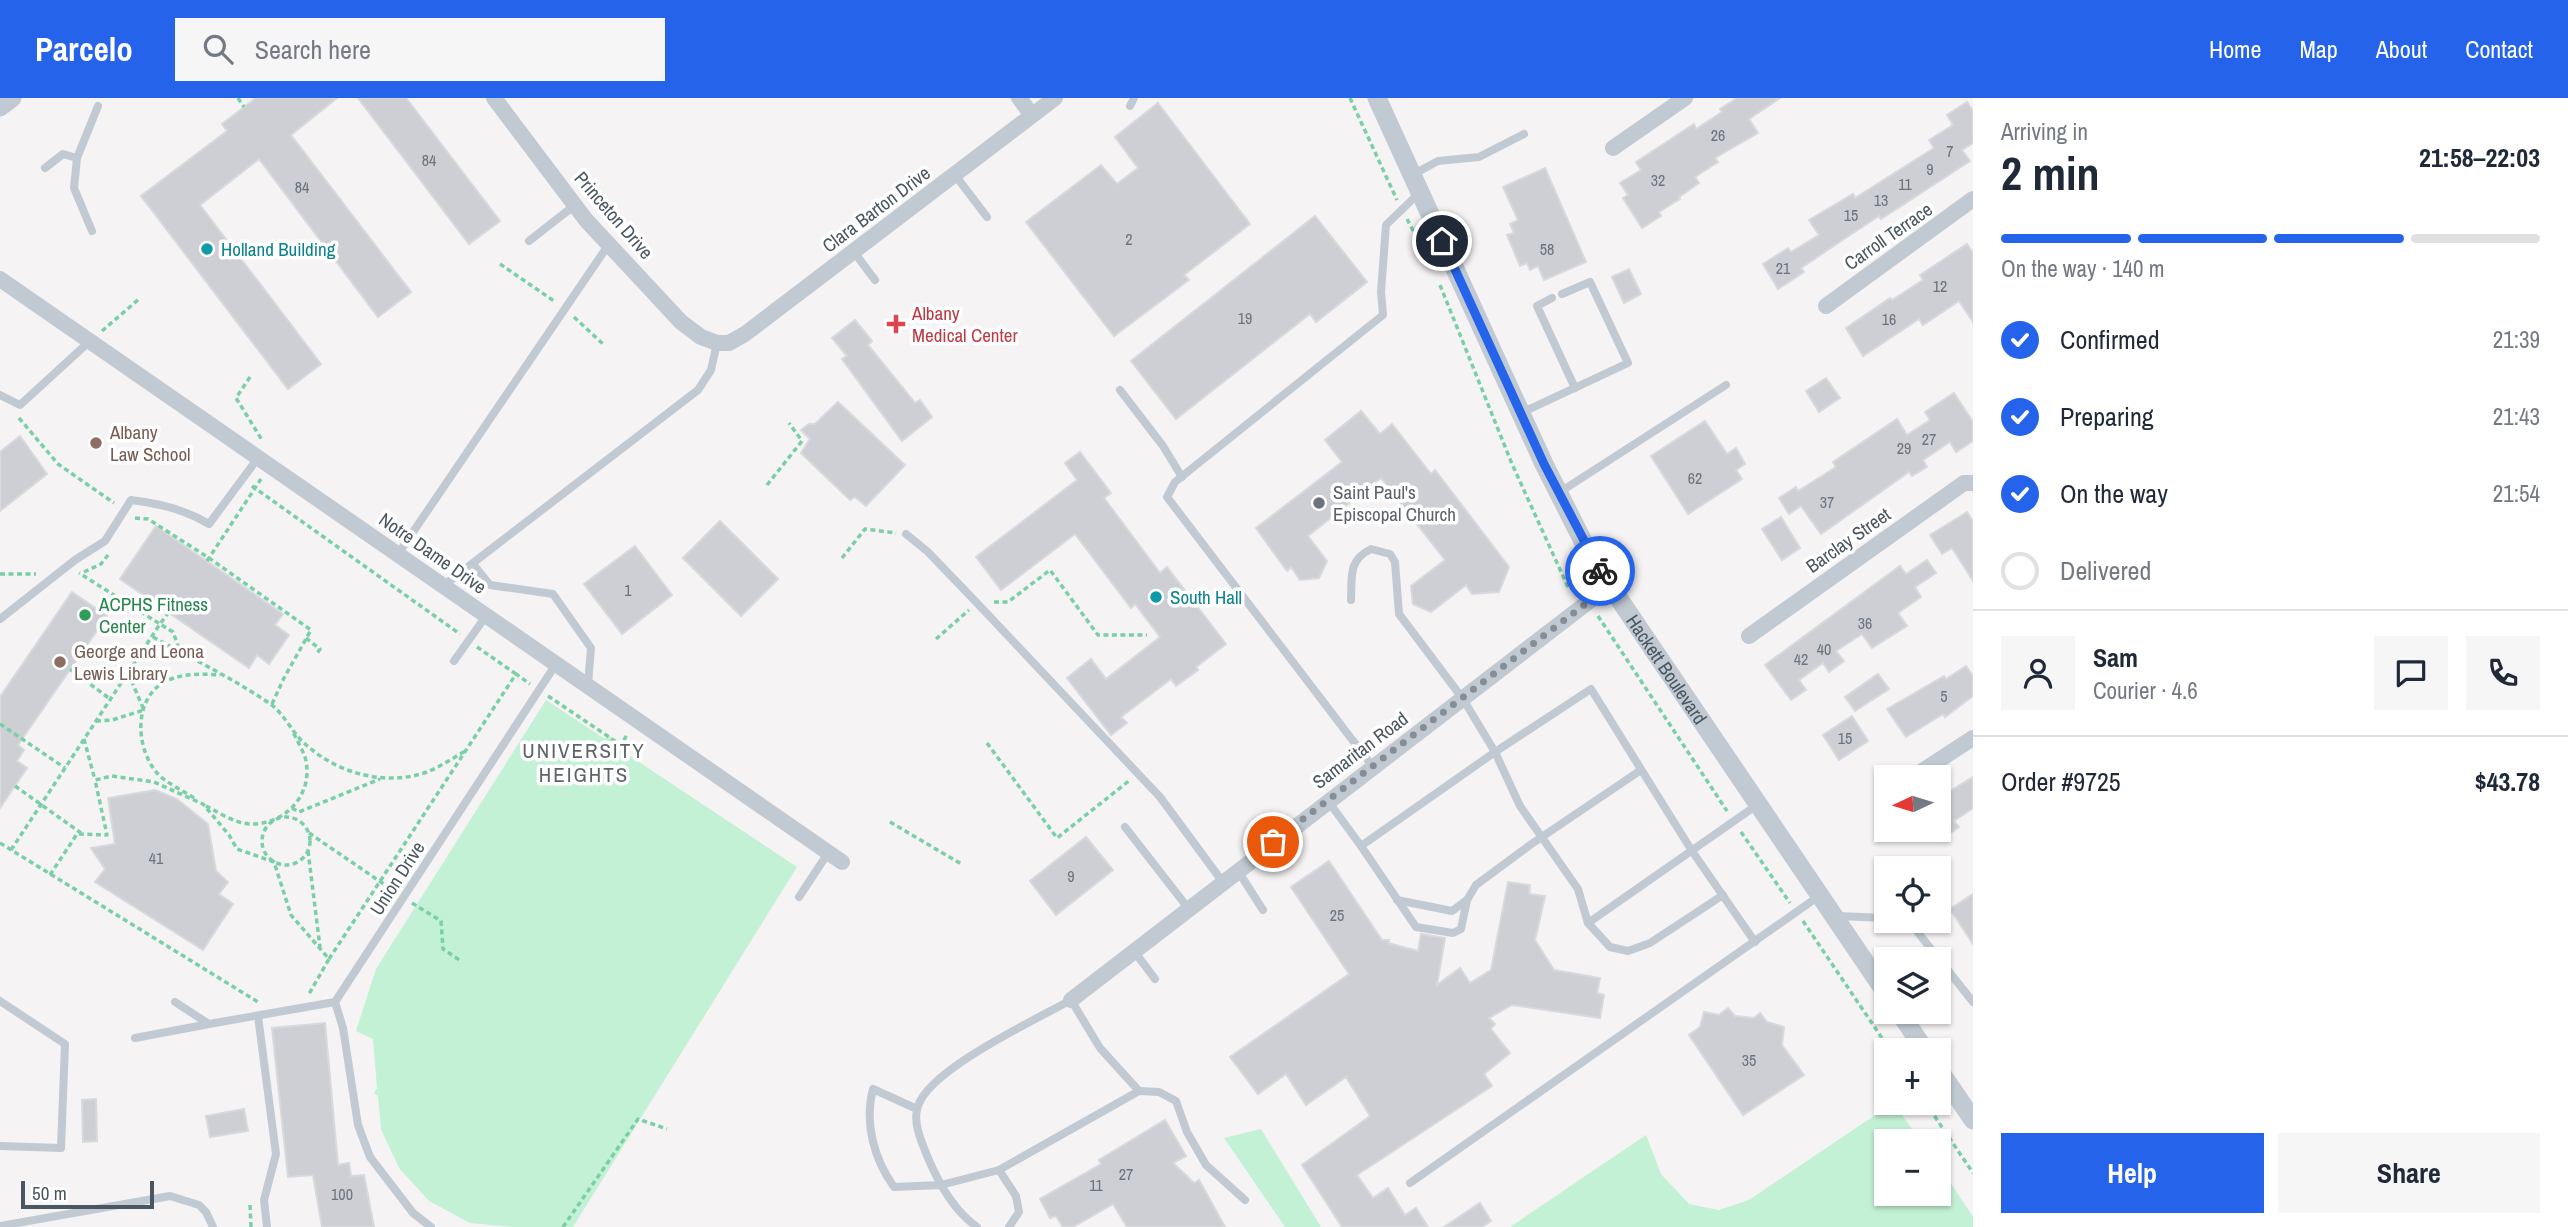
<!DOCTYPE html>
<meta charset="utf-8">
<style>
body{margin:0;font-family:"Archivo Narrow",sans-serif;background:#f6f6f7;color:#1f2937;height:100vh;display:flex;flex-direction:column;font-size:26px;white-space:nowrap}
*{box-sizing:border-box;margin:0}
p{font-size:23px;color:#747a83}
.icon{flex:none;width:38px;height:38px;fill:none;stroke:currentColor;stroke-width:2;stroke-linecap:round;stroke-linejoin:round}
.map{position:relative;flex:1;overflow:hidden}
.side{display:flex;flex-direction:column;background:#fff;width:595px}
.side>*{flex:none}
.needle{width:46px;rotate:266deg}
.controls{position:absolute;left:1874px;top:667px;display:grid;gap:14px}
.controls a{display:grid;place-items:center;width:77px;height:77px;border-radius:0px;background:#fff;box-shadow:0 2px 5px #0004;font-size:35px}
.scale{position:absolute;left:21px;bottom:18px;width:133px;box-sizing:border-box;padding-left:7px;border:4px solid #4a5661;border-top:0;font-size:19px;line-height:24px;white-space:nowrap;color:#4a5661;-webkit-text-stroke:5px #fff;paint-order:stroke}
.pin{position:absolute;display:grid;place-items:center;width:60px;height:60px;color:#fff;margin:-30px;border:4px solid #fff;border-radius:50%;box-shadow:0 2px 7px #0007}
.courier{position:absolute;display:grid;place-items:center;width:70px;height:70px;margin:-35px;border:5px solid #2563eb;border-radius:50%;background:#fff;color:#222;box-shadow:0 2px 9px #0007}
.headline em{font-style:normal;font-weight:800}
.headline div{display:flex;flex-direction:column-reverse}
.headline{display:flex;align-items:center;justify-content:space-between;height:119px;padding:0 28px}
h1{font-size:46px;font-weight:800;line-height:52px}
.bar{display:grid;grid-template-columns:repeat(4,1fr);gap:10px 7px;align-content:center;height:84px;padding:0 28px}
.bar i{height:9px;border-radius:5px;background:#e0e1e3}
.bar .current{background:#2563eb}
.bar p{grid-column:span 4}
.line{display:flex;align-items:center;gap:18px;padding:0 28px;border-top:2px solid #e0e1e3}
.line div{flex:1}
.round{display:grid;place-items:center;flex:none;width:74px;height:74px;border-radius:0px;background:#f6f6f7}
ol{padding:0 28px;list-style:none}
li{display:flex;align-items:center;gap:21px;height:77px}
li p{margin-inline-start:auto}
li .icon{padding:7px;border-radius:50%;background:#2563eb;color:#fff;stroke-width:4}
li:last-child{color:#747a83}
li i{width:38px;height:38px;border:4px solid #e0e1e3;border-radius:50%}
.primary-button{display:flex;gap:14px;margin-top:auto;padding:14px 28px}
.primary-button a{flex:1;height:80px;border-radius:0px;background:#2563eb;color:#fff;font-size:28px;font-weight:800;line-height:80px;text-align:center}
.primary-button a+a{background:#f6f6f7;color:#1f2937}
header{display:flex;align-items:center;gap:42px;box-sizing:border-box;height:98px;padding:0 35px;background:#2563eb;color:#fff}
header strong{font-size:33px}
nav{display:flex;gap:38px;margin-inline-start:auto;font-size:24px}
.search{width:490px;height:63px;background:#f6f6f7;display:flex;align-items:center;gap:18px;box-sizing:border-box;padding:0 24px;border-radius:0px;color:#747a83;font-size:26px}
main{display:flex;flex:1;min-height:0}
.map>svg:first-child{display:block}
.green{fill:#c3f1d5}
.building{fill:#cdcfd5;stroke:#d7d9de;stroke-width:2}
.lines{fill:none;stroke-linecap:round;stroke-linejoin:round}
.path{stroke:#7ad0a6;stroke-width:3.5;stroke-dasharray:5 3.5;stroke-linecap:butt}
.service{stroke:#c1cad2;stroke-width:8}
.minor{stroke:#c1cad2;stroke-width:16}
.tertiary{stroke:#c1cad2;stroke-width:19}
.done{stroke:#868d94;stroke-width:7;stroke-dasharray:0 12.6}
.route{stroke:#2563eb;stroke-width:9}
.culture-dot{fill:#0f9aa8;stroke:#fff;stroke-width:2.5}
.health-dot{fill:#e0444e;stroke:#fff;stroke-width:2.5}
.education-dot{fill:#8d6e63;stroke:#fff;stroke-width:2.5}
.worship-dot{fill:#6b7280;stroke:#fff;stroke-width:2.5}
.leisure-dot{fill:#2e9e5b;stroke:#fff;stroke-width:2.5}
.labels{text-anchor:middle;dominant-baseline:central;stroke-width:7;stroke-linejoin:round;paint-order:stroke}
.number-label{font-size:16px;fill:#6b747e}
.street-label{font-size:19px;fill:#4a5661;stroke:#fff}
.culture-label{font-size:19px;fill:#0d838f;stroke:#fff;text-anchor:start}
.health-label{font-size:19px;fill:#be3a42;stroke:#fff;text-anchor:start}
.education-label{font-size:19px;fill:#785e54;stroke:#fff;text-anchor:start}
.worship-label{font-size:19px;fill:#5b616d;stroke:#fff;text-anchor:start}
.leisure-label{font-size:19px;fill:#27864d;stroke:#fff;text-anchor:start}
.neighbourhood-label{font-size:21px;letter-spacing:2px;fill:#5f6368;stroke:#fff}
</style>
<header>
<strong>Parcelo</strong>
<div class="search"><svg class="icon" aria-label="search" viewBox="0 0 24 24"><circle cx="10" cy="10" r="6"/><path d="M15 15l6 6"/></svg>Search here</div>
<nav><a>Home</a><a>Map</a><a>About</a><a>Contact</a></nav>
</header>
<main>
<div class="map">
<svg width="1973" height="1129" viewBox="0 0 1973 1129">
<rect width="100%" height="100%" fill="#f5f3f3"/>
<g class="green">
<polygon points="546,602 605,641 608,637 626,649 624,654 797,769 573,1129 513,1129 470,1125 429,1103 399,1070 381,1031 378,998 374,995 377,990 373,941 356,933 376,871"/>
<polygon points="1893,1005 1921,1043 1886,1043 1886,1096 1939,1096 1939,1067 1973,1119 1973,1129 1510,1129 1646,1037 1661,1076 1689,1106 1719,1112 1749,1102"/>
<polygon points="1261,1031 1321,1129 1285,1129 1224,1040"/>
</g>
<g class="building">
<polygon points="256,0 337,0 291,37 411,194 378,219 259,61 200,107 321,266 288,291 141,98 227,33 222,26"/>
<polygon points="358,0 406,0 500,123 469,146"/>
<polygon points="1737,0 1780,0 1749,21 1758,35 1715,60 1718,64 1695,79 1699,85 1679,99 1680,101 1659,114 1661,118 1642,130 1623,100 1628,97 1620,85 1641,72 1636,64 1694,26 1696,31 1722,14 1720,11"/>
<polygon points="1967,4 1973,13 1973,45 1962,52 1970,63 1881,121 1879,118 1847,139 1801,170 1804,174 1778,191 1763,166 1788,150 1791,154 1819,137 1809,122 1853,96 1855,100 1934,50 1929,42 1953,27 1947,17"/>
<polygon points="1158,5 1250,126 1184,177 1189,182 1114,238 1026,124 1101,67 1117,86 1138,70 1115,39"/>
<polygon points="1545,70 1586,164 1544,182 1538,168 1530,172 1527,165 1520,168 1507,137 1514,135 1510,126 1518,122 1503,89"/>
<polygon points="1315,118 1367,184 1316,224 1310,216 1176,321 1131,263"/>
<polygon points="1967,146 1973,155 1973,224 1959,203 1923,227 1919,221 1863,258 1846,230 1890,200 1892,202 1923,182 1920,177"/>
<polygon points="1629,171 1641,196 1624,205 1612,179"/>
<polygon points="855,222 872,243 868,247 915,305 920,302 932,319 902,343 842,261 847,258 832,240"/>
<polygon points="1826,280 1840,300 1819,314 1806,293"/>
<polygon points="1954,295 1973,324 1973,343 1956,354 1950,344 1923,362 1927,369 1912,378 1909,374 1821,436 1801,408 1789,416 1779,400 1796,389 1798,393 1836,369 1833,364 1897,321 1907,337 1930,322 1925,314"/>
<polygon points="838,304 905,367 866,408 855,399 850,402 801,355 810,341 801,332 809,326 815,326"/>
<polygon points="1361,313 1380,336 1392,326 1431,376 1435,372 1509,469 1499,494 1472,496 1466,487 1431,514 1413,506 1411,488 1445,462 1381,380 1308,438 1327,463 1319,480 1300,482 1291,469 1287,473 1256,430 1342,364 1325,342"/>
<polygon points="1705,323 1727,356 1736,350 1745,366 1736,372 1742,381 1688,416 1651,358"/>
<polygon points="20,338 47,376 0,413 0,354"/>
<polygon points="1080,354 1111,395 1104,400 1160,475 1167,469 1226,546 1196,569 1198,572 1176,588 1171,581 1121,619 1127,625 1111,637 1067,580 1091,561 1106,581 1160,539 1135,506 1131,510 1075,436 1001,492 976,459 1077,382 1065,365"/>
<polygon points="1967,414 1973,423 1973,483 1952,450 1942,456 1930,437"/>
<polygon points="1781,419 1800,450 1782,462 1762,431"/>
<polygon points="720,423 778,481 741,518 683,460"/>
<polygon points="156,428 283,516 275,527 289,537 269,566 257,557 249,570 120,481"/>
<polygon points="635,448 672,497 622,536 584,486"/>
<polygon points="1927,462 1936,475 1915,489 1921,499 1898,515 1907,528 1872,550 1862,536 1836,553 1844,563 1829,574 1823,565 1799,582 1806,592 1791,602 1765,567 1900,468 1906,476"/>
<polygon points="72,494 107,518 18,647 24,652 17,663 27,670 0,710 0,599"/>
<polygon points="1966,568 1973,578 1973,598 1945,619 1943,616 1906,639 1887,611 1944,578 1946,581"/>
<polygon points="1878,576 1889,591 1855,613 1845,599"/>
<polygon points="1852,618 1868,643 1839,662 1823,637"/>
<polygon points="1973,679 1973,710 1954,723 1959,729 1939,743 1939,700"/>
<polygon points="155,692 177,701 208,726 216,773 228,784 219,796 233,806 203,852 95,784 105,771 91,750 115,746 108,700"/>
<polygon points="1086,739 1113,772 1056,817 1030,783"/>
<polygon points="1329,763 1382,842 1389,842 1388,845 1418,853 1421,836 1445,840 1437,887 1460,870 1470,885 1491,872 1508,784 1530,787 1529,796 1545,798 1535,842 1554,872 1600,880 1597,895 1604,897 1600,920 1512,907 1489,920 1495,926 1491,931 1510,955 1484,976 1492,988 1357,1077 1373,1100 1388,1090 1405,1117 1416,1110 1428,1129 1342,1129 1302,1067 1370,1018 1346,979 1306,1007 1286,976 1258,996 1230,959 1349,876 1291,789"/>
<polygon points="1973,796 1973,846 1950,811"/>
<polygon points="1728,910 1735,918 1754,920 1760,915 1767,924 1784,929 1782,947 1804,977 1743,1017 1689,937 1700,929 1704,914 1719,917"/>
<polygon points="325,925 338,1067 349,1065 351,1078 364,1077 374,1129 322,1129 313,1077 288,1079 272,930"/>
<polygon points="96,1001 97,1043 83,1044 82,1002"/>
<polygon points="244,1011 248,1033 210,1039 206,1018"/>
<polygon points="1165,1022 1186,1058 1173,1065 1194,1085 1199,1082 1225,1129 1127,1129 1113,1106 1073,1129 1063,1129 1056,1118 1050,1120 1040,1101 1101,1066 1099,1062"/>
<polygon points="1480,1105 1491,1123 1482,1129 1444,1129"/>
</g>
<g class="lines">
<g class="path">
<polyline points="238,0 244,9"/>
<polyline points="1350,0 1397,102"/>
<polyline points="1407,121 1431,167"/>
<polyline points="500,166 554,203"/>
<polyline points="1440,187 1512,366 1568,489 1575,487 1578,493"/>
<polyline points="574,219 603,246"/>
<polyline points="102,233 139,201"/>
<polyline points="250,279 236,300 262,342"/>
<polyline points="19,320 58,366 114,405"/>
<polyline points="767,387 802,343 789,325"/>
<polyline points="252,388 460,536"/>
<polyline points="135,420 148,421 209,460 311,532 284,580 272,606"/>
<polyline points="842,460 865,431 896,435"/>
<polyline points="207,463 261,381"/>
<polyline points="84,474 101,466 108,457"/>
<polyline points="0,476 36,476"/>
<polyline points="994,504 1008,504 1050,472 1098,537 1147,537"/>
<polyline points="169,514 160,526 173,534 180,553"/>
<polyline points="1598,518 1727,713"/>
<path d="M153,539C191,560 232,580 269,605C283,614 291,633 304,645C336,675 385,689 427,674C440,669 453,660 465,653"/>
<polyline points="306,540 320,551 316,557"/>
<polyline points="936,541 969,512"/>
<polyline points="477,549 516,576"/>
<polyline points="70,571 110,601"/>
<polyline points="548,598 621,647 628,635"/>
<polyline points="96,623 112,622 144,612 128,575"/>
<polyline points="0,626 65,670"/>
<polyline points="84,641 95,682"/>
<polyline points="987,645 1057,740 1130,682"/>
<polyline points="15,688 81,735"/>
<path d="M194,700C182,692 166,685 157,675C134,648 133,595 171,581C187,575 204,576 220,577"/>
<path d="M206,708C220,715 235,726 252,726C287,726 315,694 305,659C302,651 297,642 293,634"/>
<polyline points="292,710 299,714 380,681"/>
<circle cx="286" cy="743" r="24"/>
<polyline points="890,724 963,767"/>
<polyline points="1741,734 1790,805"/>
<polyline points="309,735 394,793"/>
<polyline points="0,745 258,904"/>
<polyline points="11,752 160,526 79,475"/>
<polyline points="308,753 320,849"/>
<polyline points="50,777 77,736 107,737 95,682 112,678 154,684 203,706 229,737 237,751 274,764 291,817 329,861 309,896"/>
<polyline points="412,805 441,823 443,851 461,863"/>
<polyline points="1803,823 1890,952"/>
<polyline points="329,861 516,576 530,586"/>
<polyline points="1925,1004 1973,1075"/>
<polyline points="250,1107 251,1129"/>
<polyline points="563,1129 638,1021 667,1031"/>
</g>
<g class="service">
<polyline points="1130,8 1134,0"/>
<polyline points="45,70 63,56 77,60"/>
<polyline points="955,77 987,119"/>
<polyline points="1412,77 1438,63 1479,59 1524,36"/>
<polyline points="92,133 74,90 77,60 98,8"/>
<polyline points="529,143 575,107"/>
<polyline points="854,154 875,182"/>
<polyline points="1552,200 1537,208 1575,290"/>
<polyline points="1120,292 1163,348 1182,379"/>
<polyline points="0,297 20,307 90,243"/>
<polyline points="1521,315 1628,265 1590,184 1562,196"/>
<polyline points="1560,394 1726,287"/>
<polyline points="906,436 928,454 977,505 1160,699 1222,783"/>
<polyline points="398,456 609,146"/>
<polyline points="473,466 490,487 553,496 591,550 588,587"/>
<polyline points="443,488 698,292 711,272 717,245"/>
<path d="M1351,502C1352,479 1348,462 1371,451L1390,456L1395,464L1399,516L1463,601L1495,654L1520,708L1578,791L1588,825L1610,849L1628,853L1650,845L1723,797"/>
<path d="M0,521L75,462L105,443L131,402C159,405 184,411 209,426L258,360"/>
<polyline points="454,563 486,518"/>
<polyline points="1373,669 1167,399 1175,384 1383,217 1381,194 1386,127 1420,94"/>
<polyline points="1328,703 1361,748 1495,654 1591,591 1692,753 1755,844"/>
<polyline points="1125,729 1188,810"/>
<polyline points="1361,748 1416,829 1453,835 1461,831 1467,802 1476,787 1530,747 1641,672"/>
<polyline points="1238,773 1263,812"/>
<polyline points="799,799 828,755"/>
<polyline points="1397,802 1452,813 1467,802"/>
<polyline points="1837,818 1886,820"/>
<polyline points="1908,822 1973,904"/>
<polyline points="1588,825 1757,707"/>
<polyline points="1134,853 1155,881"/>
<polyline points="0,903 65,946 61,1050 0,1048"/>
<polyline points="335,904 343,930 358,1027 370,1059 413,1115 431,1129"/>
<polyline points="258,918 276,1056 264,1102 267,1129"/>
<polyline points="209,926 335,904 556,566"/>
<polyline points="135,940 209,926 175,904"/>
<polyline points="1139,993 1159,994 1176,1003 1187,1034 1206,1067 1245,1102"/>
<path d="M917,1011L873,991C864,1025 874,1061 894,1089L941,1087L999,1072L1139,993L1100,950L1071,902C1035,922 930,971 918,1008C912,1024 922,1045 928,1060C939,1086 954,1113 977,1129"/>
<polyline points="999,1072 1016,1098 1019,1114 1009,1129"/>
<polyline points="1410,1085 1819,798"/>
<polyline points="0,1128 170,1098 199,1107 206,1114 213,1129"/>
</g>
<g class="minor">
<polyline points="494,0 586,122 681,224 701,239 717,245 729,245 745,236 1055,0"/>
<polyline points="1019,0 1032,17"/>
<polyline points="1613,50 1685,0"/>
<polyline points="0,181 842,764"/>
<polyline points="1826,208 1973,101"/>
<polyline points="1749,538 1964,385 1973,385"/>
<polyline points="1913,679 1973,640"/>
<polyline points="1071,902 1609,488"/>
</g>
<g class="tertiary">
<path id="s1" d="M1377,0L1544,366L1592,461L1886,895"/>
<polyline points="0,9 12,0"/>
<polyline points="1899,914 1925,952"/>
<polyline points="1939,972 1973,1022"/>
</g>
</g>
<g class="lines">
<polyline class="done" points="1273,744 1609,488 1600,473"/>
<polyline class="route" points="1442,143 1544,366 1600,473"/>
</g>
<g class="culture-dot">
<circle cx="207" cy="151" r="7"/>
<circle cx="1156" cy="499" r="7"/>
</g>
<path class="health-dot" d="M892.5 215.5h7v7h7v7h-7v7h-7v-7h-7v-7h7z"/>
<g class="education-dot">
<circle cx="96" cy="345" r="7"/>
<circle cx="60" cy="564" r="7"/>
</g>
<circle class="worship-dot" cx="1319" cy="405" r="7"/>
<circle class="leisure-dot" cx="85" cy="517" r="7"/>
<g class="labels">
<g class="number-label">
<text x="1718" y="37">26</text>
<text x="1950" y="53">7</text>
<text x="429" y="62">84</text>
<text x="1930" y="71">9</text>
<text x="1658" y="82">32</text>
<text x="1905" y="86">11</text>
<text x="302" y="89">84</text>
<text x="1881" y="102">13</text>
<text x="1851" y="117">15</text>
<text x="1129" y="141">2</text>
<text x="1547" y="151">58</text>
<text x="1783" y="170">21</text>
<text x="1940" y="188">12</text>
<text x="1245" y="220">19</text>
<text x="1889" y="221">16</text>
<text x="1929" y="341">27</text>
<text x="1904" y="350">29</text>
<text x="1695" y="380">62</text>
<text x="1827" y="404">37</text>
<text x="628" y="492">1</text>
<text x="1865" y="525">36</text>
<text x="1824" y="551">40</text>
<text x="1801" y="561">42</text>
<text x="1944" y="598">5</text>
<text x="1845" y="640">15</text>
<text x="156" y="760">41</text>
<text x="1071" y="778">9</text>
<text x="1337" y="817">25</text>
<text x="1749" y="962">35</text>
<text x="1126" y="1076">27</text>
<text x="1096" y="1087">11</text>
<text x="342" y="1096">100</text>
</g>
<g class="street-label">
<text transform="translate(876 111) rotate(-37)">Clara Barton Drive</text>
<text transform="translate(614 117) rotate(49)">Princeton Drive</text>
<text transform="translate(1888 138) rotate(-35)">Carroll Terrace</text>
<text transform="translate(1848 442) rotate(-35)">Barclay Street</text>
<text transform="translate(433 455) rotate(35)">Notre Dame Drive</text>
<text stroke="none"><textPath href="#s1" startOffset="642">Hackett Boulevard</textPath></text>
<text transform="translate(1360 652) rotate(-37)">Samaritan Road</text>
<text transform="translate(397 780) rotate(-57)">Union Drive</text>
</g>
<g class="culture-label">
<text x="221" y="151">Holland Building</text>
<text x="1170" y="499">South Hall</text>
</g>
<g class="health-label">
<text x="912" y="215">Albany<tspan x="912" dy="22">Medical Center</tspan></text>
</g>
<g class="education-label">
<text x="110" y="334">Albany<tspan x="110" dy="22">Law School</tspan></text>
<text x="74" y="553">George and Leona<tspan x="74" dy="22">Lewis Library</tspan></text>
</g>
<g class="worship-label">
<text x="1333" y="394">Saint Paul's<tspan x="1333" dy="22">Episcopal Church</tspan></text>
</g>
<g class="leisure-label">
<text x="99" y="506">ACPHS Fitness<tspan x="99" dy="22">Center</tspan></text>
</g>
<g class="neighbourhood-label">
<text x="584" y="652">UNIVERSITY<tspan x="584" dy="24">HEIGHTS</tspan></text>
</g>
</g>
</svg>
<div class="controls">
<a><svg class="needle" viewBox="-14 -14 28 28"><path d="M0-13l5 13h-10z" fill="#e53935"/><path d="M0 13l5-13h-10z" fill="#747a83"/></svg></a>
<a><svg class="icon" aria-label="locate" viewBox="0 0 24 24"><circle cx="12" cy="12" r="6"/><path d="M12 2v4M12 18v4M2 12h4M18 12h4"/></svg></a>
<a><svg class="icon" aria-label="layers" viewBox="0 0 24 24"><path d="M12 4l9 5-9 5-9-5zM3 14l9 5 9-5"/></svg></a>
<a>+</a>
<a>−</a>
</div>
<div class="scale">50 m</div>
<div class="pin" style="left:1273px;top:744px;background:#ea580c"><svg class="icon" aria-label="bag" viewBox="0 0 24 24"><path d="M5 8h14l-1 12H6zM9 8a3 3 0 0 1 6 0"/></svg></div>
<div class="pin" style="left:1442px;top:143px;background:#1f2937"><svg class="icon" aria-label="home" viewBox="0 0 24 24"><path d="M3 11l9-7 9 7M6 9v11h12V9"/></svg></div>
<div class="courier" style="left:1600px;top:473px"><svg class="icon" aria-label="bike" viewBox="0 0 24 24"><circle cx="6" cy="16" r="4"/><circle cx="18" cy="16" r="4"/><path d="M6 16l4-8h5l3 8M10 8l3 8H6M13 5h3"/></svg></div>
</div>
<section class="side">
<div class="headline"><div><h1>2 min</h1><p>Arriving in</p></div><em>21:58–22:03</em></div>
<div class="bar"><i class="current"></i><i class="current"></i><i class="current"></i><i></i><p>On the way · 140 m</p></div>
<ol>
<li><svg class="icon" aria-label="check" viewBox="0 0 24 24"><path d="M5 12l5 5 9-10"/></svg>Confirmed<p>21:39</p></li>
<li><svg class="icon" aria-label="check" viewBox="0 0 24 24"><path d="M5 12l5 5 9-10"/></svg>Preparing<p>21:43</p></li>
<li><svg class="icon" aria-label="check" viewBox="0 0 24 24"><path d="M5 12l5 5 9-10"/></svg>On the way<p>21:54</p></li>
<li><i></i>Delivered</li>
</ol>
<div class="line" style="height:126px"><a class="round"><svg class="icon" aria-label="person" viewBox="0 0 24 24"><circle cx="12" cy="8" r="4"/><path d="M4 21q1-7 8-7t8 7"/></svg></a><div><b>Sam</b><p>Courier · 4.6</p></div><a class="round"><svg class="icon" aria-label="chat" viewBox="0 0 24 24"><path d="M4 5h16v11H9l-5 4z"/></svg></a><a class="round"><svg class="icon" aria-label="phone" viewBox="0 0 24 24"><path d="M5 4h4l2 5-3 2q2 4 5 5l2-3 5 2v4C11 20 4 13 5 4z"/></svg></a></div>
<div class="line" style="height:91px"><div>Order #9725</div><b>$43.78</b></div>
<div class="primary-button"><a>Help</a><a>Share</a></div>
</section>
</main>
